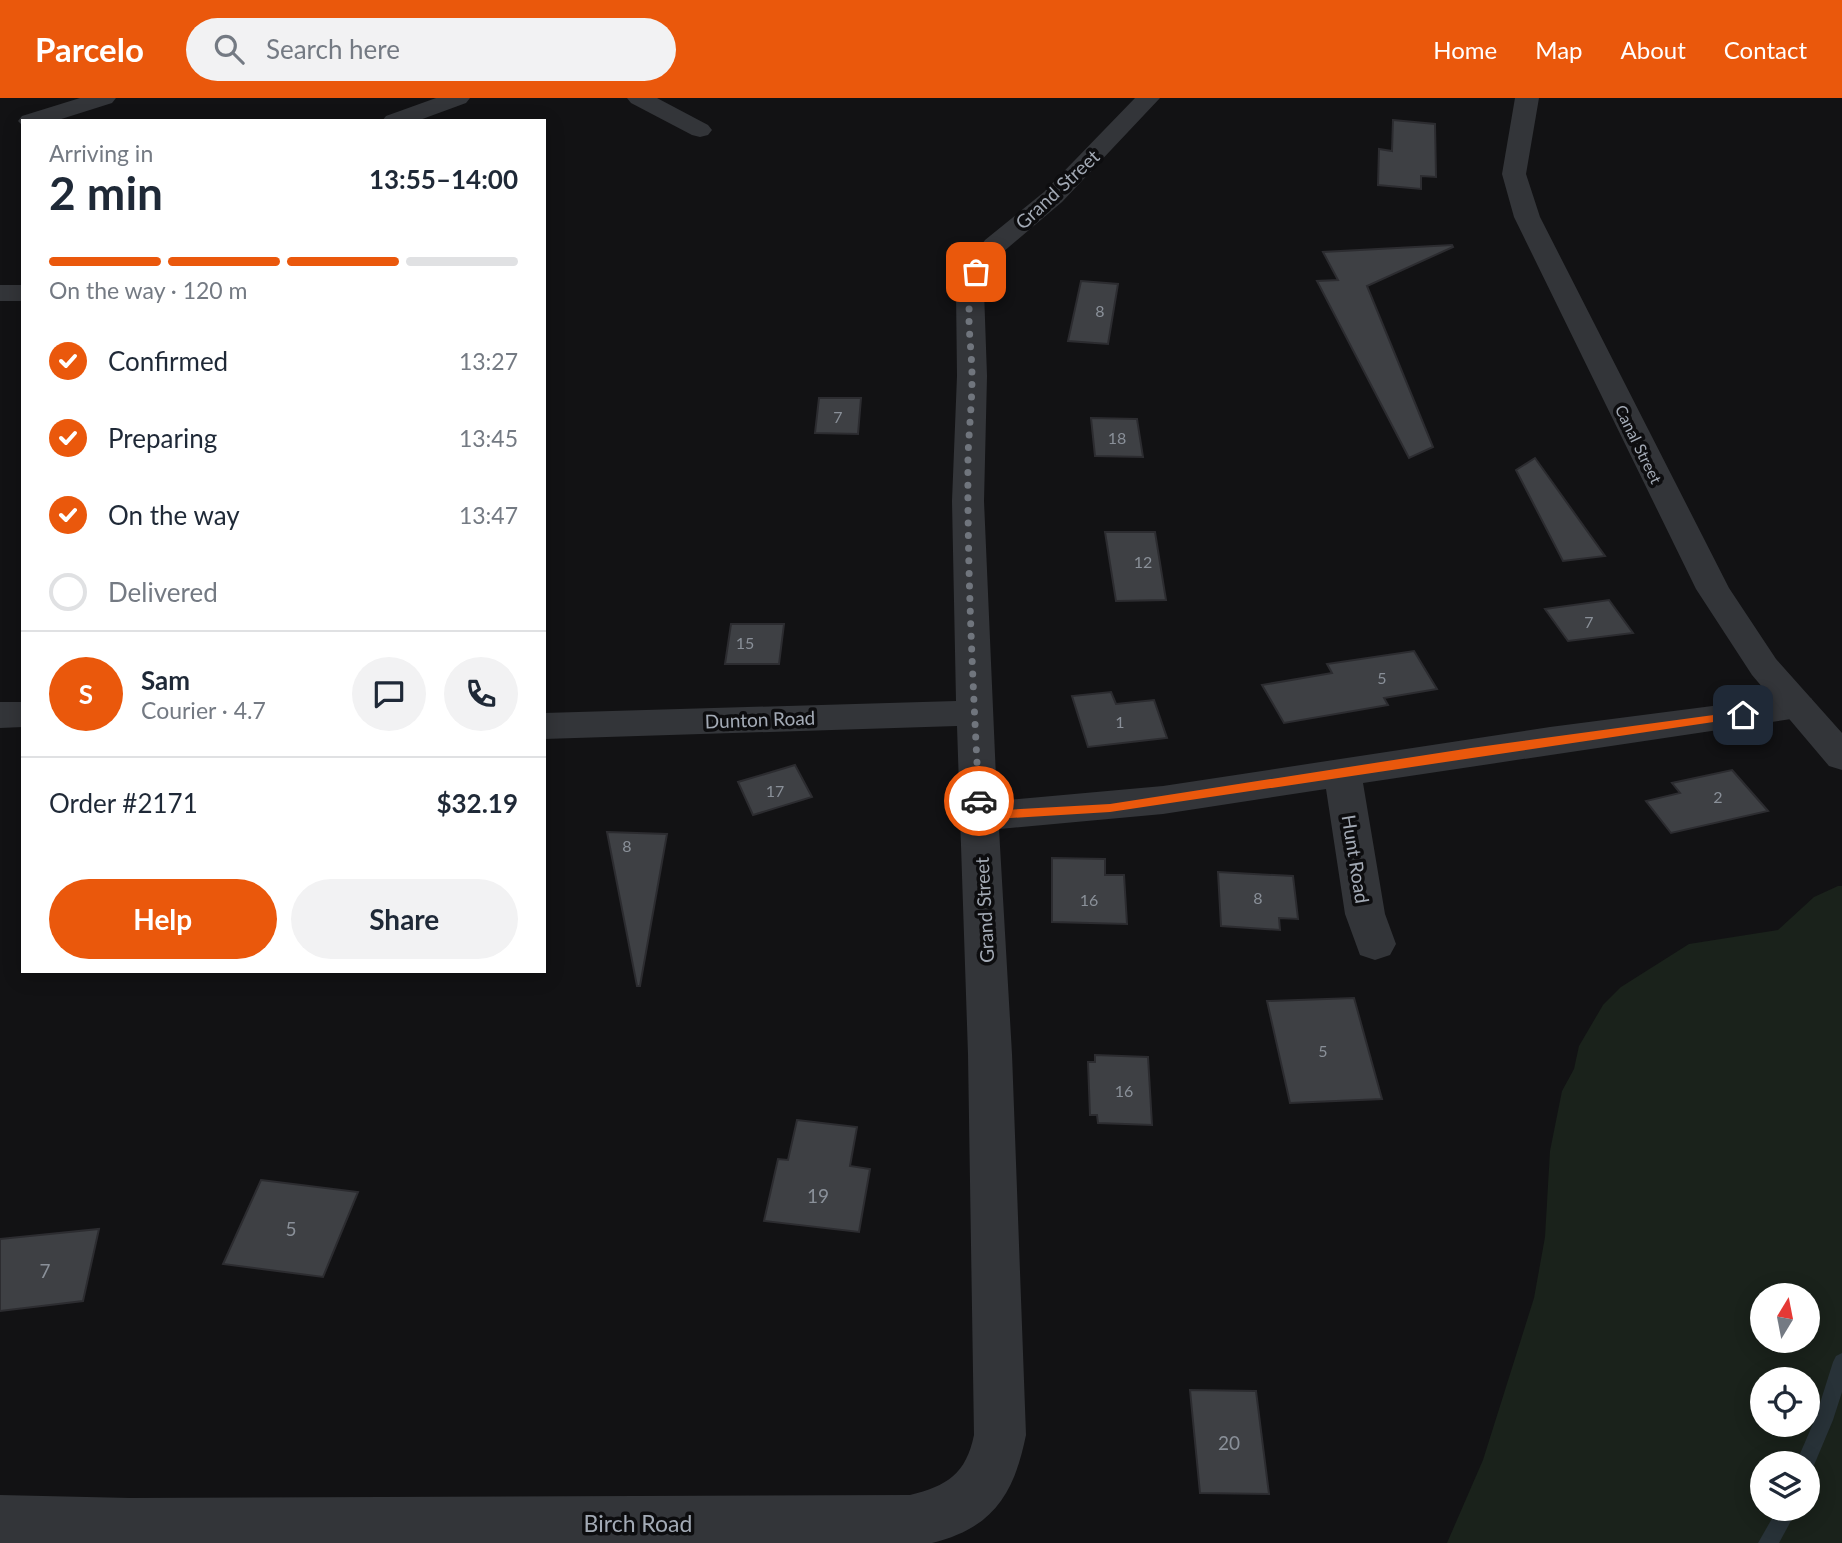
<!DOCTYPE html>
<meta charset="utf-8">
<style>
body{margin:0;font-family:Lato,sans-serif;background:#f2f2f3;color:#1f2937;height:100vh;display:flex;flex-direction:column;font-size:26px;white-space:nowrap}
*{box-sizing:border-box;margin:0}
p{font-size:23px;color:#747a83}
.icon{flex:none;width:38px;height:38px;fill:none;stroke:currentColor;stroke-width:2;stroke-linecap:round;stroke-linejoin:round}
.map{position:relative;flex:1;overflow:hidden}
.panel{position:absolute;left:21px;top:21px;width:525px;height:854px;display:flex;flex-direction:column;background:#fff;border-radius:0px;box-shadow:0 4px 18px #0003}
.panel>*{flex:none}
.needle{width:46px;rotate:10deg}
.tools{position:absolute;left:1750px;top:1185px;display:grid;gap:14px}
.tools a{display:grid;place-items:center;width:70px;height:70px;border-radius:50%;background:#fff;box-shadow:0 4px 18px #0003;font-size:35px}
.pin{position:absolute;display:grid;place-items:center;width:60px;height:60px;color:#fff;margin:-30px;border-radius:14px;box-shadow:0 4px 10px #0006}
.courier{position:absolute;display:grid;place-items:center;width:70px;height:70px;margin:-35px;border:5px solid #ea580c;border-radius:50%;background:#fff;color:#222;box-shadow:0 2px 9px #0007}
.headline em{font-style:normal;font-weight:700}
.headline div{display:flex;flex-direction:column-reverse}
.headline{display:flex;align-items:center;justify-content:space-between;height:119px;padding:0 28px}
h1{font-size:46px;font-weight:700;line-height:52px}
.bar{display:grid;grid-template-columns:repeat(4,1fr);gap:10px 7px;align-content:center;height:84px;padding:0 28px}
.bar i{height:9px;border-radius:5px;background:#e0e1e3}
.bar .current{background:#ea580c}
.bar p{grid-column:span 4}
.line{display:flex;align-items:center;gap:18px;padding:0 28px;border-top:2px solid #e0e1e3}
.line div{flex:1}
.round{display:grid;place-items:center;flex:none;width:74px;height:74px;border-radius:37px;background:#f2f2f3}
ol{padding:0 28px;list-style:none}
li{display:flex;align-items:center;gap:21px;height:77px}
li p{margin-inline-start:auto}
li .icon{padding:7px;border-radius:50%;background:#ea580c;color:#fff;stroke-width:4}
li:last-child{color:#747a83}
li i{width:38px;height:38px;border:4px solid #e0e1e3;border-radius:50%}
.button{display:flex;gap:14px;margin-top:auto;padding:14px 28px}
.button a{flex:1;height:80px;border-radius:42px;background:#ea580c;color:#fff;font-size:28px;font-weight:700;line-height:80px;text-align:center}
.button a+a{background:#f2f2f3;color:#1f2937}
header{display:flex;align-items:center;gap:42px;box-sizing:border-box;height:98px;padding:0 35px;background:#ea580c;color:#fff}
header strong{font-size:33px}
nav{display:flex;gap:38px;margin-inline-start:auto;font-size:24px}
.search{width:490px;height:63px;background:#f2f2f3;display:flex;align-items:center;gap:18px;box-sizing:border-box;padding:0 24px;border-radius:38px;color:#747a83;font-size:26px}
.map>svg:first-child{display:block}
.green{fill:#1a221b;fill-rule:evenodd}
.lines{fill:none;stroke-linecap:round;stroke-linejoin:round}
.stream{fill:#283238;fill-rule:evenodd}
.building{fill:#3e4044;stroke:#2c2c30;stroke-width:2}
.minor{fill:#333539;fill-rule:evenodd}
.tertiary{fill:#333539;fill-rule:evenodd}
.route{fill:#ea580c}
.done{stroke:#70757d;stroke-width:7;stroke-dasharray:0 12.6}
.labels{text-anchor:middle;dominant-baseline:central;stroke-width:7;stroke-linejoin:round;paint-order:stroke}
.number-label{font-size:16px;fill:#8a9099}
.far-street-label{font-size:16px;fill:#a3aab5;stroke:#0d0d0f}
.street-label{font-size:19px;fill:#a3aab5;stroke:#0d0d0f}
.near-number-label{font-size:19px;fill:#8a9099}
.near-street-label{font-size:23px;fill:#a3aab5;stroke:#0d0d0f}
</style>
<header>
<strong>Parcelo</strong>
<div class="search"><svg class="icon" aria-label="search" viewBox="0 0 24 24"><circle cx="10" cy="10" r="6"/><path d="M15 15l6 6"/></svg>Search here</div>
<nav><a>Home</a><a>Map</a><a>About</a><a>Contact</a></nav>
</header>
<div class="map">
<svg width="1842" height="1445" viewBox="0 0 1842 1445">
<rect width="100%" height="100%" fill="#121214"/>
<path class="green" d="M1838,788H1842V1445H1447L1483,1362L1534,1200L1545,1139L1550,1053L1562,993L1574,971L1579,948L1603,907L1621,889L1689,846L1778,832L1814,799ZM1762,1197H1808V1242H1762ZM1762,1281H1808V1326H1762ZM1762,1365H1808V1410H1762Z"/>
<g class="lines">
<g class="stream">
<polygon points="1842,1255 1842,1294 1833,1322 1812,1372 1808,1373 1808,1365 1796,1365 1815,1321 1833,1264 1836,1258"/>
<polygon points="1778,1410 1798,1410 1779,1445 1758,1445"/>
</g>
</g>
<g class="building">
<polygon points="1393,22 1435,26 1436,79 1421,78 1421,91 1378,87 1379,51 1392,53"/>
<polygon points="1452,147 1453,149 1367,188 1433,349 1409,360 1317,183 1338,182 1323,154"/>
<polygon points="1081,183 1118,186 1108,246 1068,243"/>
<polygon points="819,300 861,300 858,336 815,335"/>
<polygon points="1091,320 1137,321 1143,359 1095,358"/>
<polygon points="1535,360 1605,458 1563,463 1516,372"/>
<polygon points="1105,434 1155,434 1166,502 1116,503"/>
<polygon points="1609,502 1633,535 1568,543 1545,511"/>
<polygon points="731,526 784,526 779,566 725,566"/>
<polygon points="1414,553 1437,591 1384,600 1388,607 1284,625 1262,587 1332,575 1327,566"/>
<polygon points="1111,594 1116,606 1154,602 1167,640 1088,649 1072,598"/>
<polygon points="795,667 812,699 753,717 738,684"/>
<polygon points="1732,672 1768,713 1671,735 1646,703 1680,695 1672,685"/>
<polygon points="607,734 667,736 640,888 637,888"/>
<polygon points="1052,760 1105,761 1105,777 1124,777 1127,826 1052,824"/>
<polygon points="1218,774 1293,778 1298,821 1279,820 1280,832 1221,828"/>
<polygon points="1354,900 1382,1001 1290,1005 1267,903"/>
<polygon points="1095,957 1148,959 1152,1027 1098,1025 1097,1017 1090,1017 1088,964 1095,964"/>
<polygon points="797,1022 857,1029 850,1068 870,1071 859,1134 764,1123 778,1061 788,1062"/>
<polygon points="261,1082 358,1094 323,1179 223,1166"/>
<polygon points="99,1131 83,1203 0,1213 0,1141"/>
<polygon points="1190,1292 1256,1293 1269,1396 1200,1395"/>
</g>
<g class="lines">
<g class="minor">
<polygon points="80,0 116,0 112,5 55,23 23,23 23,28 18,23 22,18"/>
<polygon points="436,0 470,0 466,5 417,23 382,23 386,18"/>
<polygon points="627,0 657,0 708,27 712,32 708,37 700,39 692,37 631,5"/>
<path d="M1135,0H1160L1062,104L1003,154L990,174L984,193L987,278L984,403L997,703L1163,688L1550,629L1798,597L1811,600L1816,609L1811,618L1363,685L1385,816L1396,846L1390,857L1375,862L1360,857L1345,816L1326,691L1163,716L999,731L1012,956L1026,1337C1014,1396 993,1430 932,1445H0V1397L130,1400L910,1397C947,1388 966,1376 974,1337L968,956L957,628L544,641V615L956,603L952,403L957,278L956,193L962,174L985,142L1044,94Z"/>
<rect x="0" y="187" width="23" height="16"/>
<polygon points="0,604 23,604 23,629 0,630"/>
</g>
<polygon class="tertiary" points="1515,0 1539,0 1526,76 1540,119 1729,490 1776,561 1842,635 1842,672 1829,668 1752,577 1696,491 1514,119 1502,76"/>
</g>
<polygon class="route" points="1743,613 1747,614 1747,619 1110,714 979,722 974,718 973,703 979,699 984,703 985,713 1110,706 1471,650"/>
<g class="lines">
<path class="done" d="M976,174C963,207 972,244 972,279C972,305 969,332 968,358C967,473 973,588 979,703"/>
</g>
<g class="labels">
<g class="number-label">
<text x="1100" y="212">8</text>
<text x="838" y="318">7</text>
<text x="1117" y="339">18</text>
<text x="1143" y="463">12</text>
<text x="1589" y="523">7</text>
<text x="745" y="544">15</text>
<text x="1382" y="579">5</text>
<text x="1120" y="623">1</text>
<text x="775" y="692">17</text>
<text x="1718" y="698">2</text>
<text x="627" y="747">8</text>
<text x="1258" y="799">8</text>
<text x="1089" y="801">16</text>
<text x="1323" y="952">5</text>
<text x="1124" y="992">16</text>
</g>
<g class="far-street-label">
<text transform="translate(1639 346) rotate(64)">Canal Street</text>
</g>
<g class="street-label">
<text transform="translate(1057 91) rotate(-43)">Grand Street</text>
<text transform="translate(760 621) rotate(-2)">Dunton Road</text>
<text transform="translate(1356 761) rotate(81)">Hunt Road</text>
<text transform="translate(984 812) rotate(-93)">Grand Street</text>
</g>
<g class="near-number-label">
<text x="818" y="1097">19</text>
<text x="291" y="1130">5</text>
<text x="45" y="1172">7</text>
<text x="1229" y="1344">20</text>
</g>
<g class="near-street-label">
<text x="638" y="1425">Birch Road</text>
</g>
</g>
</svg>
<div class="tools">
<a><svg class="needle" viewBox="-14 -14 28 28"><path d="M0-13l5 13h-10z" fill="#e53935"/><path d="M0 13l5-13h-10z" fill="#747a83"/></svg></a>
<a><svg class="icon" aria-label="locate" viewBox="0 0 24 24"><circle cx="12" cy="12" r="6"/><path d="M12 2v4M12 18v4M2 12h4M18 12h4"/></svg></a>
<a><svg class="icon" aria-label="layers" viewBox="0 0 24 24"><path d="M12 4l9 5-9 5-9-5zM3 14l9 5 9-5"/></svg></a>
</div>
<div class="pin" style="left:976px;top:174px;background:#ea580c"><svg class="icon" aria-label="bag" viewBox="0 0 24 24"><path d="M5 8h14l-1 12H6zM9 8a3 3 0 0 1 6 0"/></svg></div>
<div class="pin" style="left:1743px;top:617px;background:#1f2937"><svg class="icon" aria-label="home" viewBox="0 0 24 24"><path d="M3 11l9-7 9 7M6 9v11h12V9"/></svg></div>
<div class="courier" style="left:979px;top:703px"><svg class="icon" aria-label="car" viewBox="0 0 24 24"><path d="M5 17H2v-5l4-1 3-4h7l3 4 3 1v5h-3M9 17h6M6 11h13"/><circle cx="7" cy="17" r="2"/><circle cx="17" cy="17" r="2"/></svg></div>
<section class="panel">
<div class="headline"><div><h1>2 min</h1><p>Arriving in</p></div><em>13:55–14:00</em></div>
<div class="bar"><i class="current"></i><i class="current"></i><i class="current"></i><i></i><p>On the way · 120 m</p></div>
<ol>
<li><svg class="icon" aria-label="check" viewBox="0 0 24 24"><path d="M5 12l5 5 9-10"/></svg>Confirmed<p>13:27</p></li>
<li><svg class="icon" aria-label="check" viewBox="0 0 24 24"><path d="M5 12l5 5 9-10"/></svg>Preparing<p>13:45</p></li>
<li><svg class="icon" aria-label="check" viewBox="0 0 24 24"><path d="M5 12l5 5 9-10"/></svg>On the way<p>13:47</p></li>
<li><i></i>Delivered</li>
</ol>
<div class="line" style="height:126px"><b class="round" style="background:#ea580c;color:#fff">S</b><div><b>Sam</b><p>Courier · 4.7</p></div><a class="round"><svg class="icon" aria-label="chat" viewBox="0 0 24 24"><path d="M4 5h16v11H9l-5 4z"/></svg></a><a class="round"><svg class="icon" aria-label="phone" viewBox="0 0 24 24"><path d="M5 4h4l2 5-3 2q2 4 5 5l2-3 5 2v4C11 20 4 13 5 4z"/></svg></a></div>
<div class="line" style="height:91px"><div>Order #2171</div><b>$32.19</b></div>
<div class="button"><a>Help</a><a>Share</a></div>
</section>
</div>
